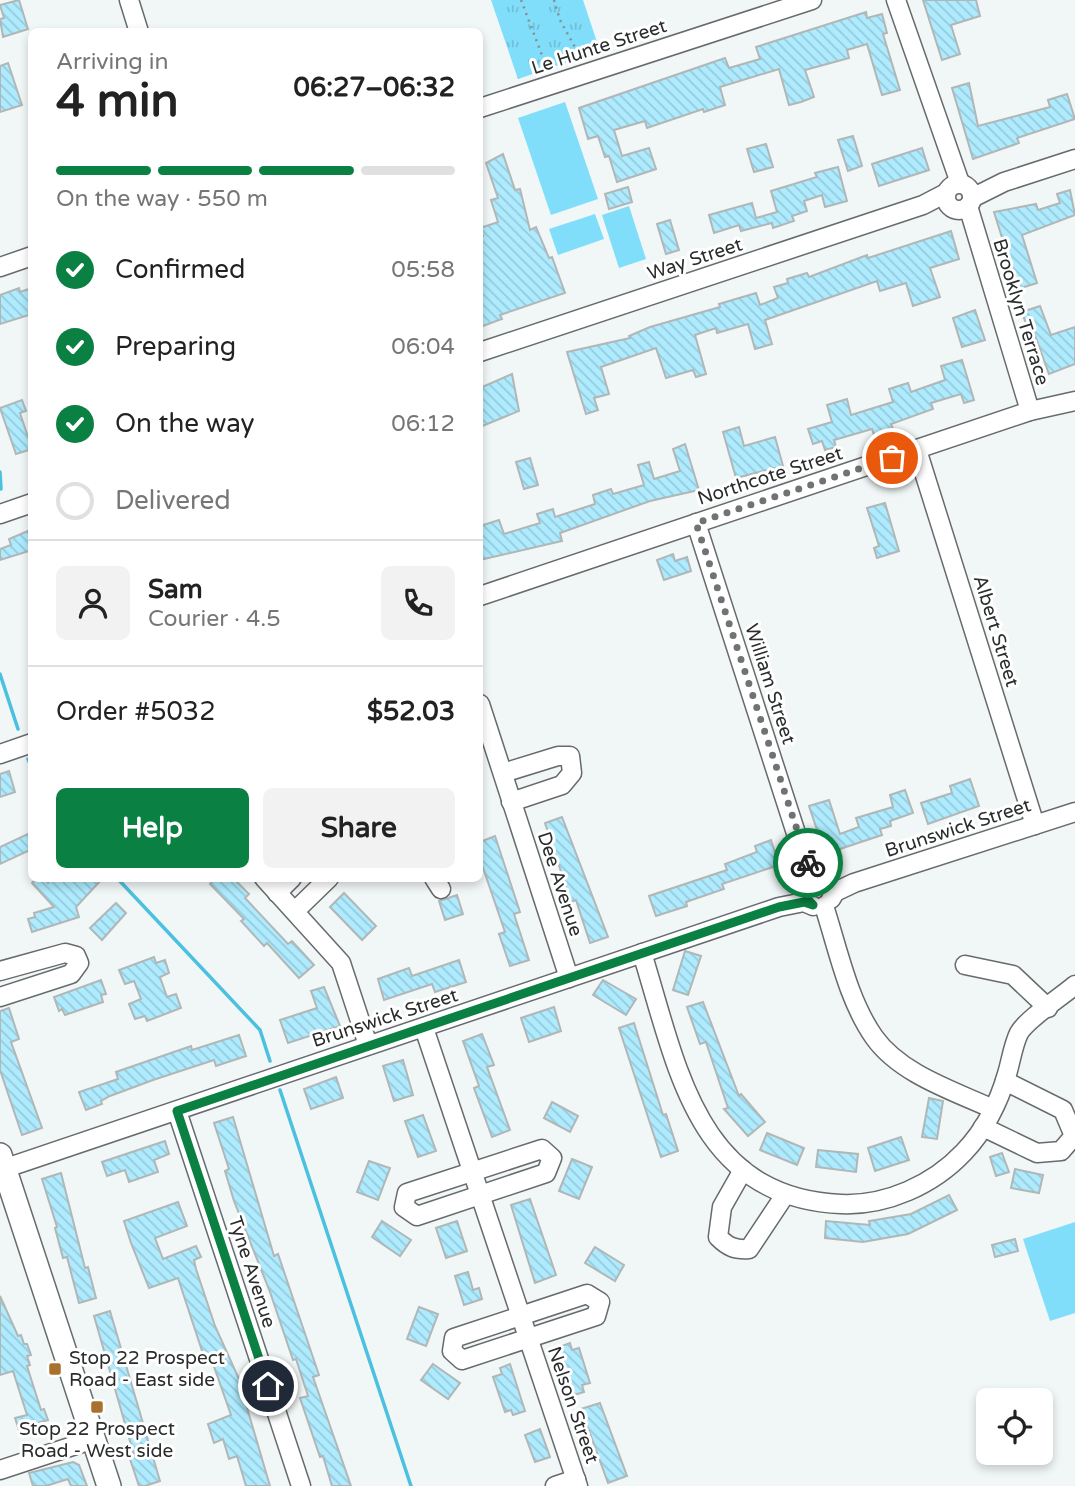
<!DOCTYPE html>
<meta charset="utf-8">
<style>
body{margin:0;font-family:"Varela Round",sans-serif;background:#f2f2f2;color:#222;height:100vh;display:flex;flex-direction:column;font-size:26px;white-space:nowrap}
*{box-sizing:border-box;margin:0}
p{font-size:23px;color:#767676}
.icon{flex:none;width:38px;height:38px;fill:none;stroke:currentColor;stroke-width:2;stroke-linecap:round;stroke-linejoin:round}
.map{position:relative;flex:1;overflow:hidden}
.panel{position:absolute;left:28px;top:28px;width:455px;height:854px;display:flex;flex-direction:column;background:#fff;border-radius:10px;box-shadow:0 4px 10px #0003}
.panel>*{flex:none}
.controls{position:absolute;left:976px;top:1388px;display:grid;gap:14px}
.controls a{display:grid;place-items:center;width:77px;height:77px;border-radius:10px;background:#fff;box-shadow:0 4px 10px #0003;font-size:35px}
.pin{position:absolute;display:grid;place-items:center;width:60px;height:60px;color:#fff;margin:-30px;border:4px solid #fff;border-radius:50%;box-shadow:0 2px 7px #0007}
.courier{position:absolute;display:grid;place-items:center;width:70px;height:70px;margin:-35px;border:5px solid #0b8043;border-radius:50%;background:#fff;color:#222;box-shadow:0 2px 9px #0007}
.headline em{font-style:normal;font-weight:700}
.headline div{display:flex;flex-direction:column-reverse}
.headline{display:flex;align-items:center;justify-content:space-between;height:119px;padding:0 28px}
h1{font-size:46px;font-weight:700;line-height:52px}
.bar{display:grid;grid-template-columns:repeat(4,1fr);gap:10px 7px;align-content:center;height:84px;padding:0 28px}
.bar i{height:9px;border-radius:5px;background:#e0e0e0}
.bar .current{background:#0b8043}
.bar p{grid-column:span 4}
.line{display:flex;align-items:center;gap:18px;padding:0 28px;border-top:2px solid #e0e0e0}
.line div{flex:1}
.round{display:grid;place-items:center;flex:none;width:74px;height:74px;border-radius:10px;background:#f2f2f2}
ol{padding:0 28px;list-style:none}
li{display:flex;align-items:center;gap:21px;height:77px}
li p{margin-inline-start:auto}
li .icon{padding:7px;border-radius:50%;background:#0b8043;color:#fff;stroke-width:4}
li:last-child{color:#767676}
li i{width:38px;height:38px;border:4px solid #e0e0e0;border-radius:50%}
.action{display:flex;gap:14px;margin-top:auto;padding:14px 28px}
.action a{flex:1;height:80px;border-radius:10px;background:#0b8043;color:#fff;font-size:28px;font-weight:700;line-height:80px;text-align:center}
.action a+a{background:#f2f2f2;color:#222}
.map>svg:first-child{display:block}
.grass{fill:#80defa}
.park{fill:url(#park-tufts)}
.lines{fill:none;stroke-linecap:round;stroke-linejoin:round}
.stream{stroke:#4cc0df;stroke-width:3.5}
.building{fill:url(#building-back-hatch);stroke:#b1b6b7;stroke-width:2}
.minor-casing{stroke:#676b6d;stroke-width:21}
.major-casing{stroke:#676b6d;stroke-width:26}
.path{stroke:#8a8d8e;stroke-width:2.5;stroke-dasharray:2 5;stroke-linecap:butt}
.minor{stroke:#fff;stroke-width:18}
.major{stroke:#fff;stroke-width:23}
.done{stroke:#707374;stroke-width:7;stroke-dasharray:0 12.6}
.route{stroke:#0b8043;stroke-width:9}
.poi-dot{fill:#a8722d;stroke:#fff;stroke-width:2.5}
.labels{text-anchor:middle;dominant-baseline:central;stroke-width:6;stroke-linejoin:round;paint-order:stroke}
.street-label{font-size:19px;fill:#2b2d2d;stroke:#fff}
.poi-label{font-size:19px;fill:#2b2d2d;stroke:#fff;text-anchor:start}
</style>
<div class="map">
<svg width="1075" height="1486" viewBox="0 0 1075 1486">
<defs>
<pattern id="park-tufts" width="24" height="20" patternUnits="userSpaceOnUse" patternTransform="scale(1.75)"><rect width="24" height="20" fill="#80defa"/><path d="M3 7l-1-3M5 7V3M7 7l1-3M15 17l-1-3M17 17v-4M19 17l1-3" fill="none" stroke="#6fbfd7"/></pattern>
<pattern id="building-back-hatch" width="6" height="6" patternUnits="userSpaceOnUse" patternTransform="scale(1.75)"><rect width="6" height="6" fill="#aeebfe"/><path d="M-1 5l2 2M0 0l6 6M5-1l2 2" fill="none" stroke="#96cada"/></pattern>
</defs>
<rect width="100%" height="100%" fill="#f1f6f7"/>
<g class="grass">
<polygon points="565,102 598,199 551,215 518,118"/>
<polygon points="629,206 646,259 619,268 602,215"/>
<polygon points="595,214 604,239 558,255 549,229"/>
<polygon points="1075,1222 1075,1313 1050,1321 1023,1239"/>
</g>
<polygon class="park" points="583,0 600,51 518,79 491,0"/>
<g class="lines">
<g class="stream">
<polyline points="0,472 1,489"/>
<polyline points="0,674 18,729"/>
<polyline points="28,759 32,769"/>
<polyline points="117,878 260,1030 270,1061"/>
<polyline points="280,1090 411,1486"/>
</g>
</g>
<g class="building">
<polygon points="19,0 28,29 3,37 0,19 4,18 0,5"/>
<polygon points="923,0 976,0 980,16 951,25 960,54 942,60"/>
<polygon points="866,12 867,18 882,14 887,33 883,34 900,90 882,95 867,44 847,50 849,58 805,70 814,97 801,102 789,105 779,69 720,87 725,105 704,112 703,109 647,128 645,121 614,130 622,156 649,148 656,169 617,182 609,156 605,157 598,136 588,139 579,108 725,58 729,68 760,59 756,47"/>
<polygon points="8,63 22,105 0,112 0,66"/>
<polygon points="969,83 978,126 1050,107 1048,100 1067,94 1075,119 1017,138 1019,143 973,159 952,88"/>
<polygon points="853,136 862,166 848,171 838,140"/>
<polygon points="766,144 773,167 754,172 747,149"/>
<polygon points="922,148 929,170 879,186 872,164"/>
<polygon points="503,154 515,190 520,189 530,230 536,227 549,258 552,257 565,293 500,315 502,319 480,327 480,237 483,236 480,228 498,222 491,200 498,198 486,163"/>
<polygon points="838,167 847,201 825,207 822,195 804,201 807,211 792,216 794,221 773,228 772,223 741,231 739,225 714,233 709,215 752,203 756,218 777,212 771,191 817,177 815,173"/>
<polygon points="628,187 632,202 609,209 605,194"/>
<polygon points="1070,190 1075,215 1022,235 1037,283 1018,289 994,212 1036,204 1038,210 1060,203 1057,194"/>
<polygon points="670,220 679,250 666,254 657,224"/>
<polygon points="951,231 959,259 930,268 940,297 913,306 906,283 880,291 877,281 765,320 772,344 755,349 748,324 717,333 716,328 695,335 706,374 696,377 693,370 666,378 656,348 627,358 601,367 609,394 594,398 598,410 586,414 567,352 630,338 629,336 650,327 720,307 719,304 756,293 760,305 778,298 774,287 788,283 787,279 807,273 809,277 867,255 868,258"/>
<polygon points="19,288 20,292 32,288 32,314 0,324 0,295"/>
<polygon points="1040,306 1051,335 1075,327 1075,364 1049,374 1030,322 1026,324 1022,312"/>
<polygon points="975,310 985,340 962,347 953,318"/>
<polygon points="962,360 974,400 964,403 961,394 931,403 933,409 891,424 893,429 874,435 872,429 834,440 836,447 825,450 822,441 813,444 808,429 832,422 827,405 847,399 851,415 893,402 889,389 908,383 911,392 945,380 941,366"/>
<polygon points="512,374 519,411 480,427 480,388"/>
<polygon points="22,400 26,411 20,413 32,449 16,454 0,408"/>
<polygon points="739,427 744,446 775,437 783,466 736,478 723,432"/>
<polygon points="685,444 699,490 650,501 560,533 562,541 480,560 480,526 499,520 504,534 540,523 537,514 553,509 555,517 595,504 593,495 611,489 613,494 644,485 638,465 649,462 654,479 680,471 673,449"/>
<polygon points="530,458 538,485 524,489 516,462"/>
<polygon points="885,503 899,551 877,558 874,548 879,546 867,508"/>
<polygon points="28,531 32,550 0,560 0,549 11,545 9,539"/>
<polygon points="673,554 675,561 687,557 691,571 664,580 657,560"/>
<polygon points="9,771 15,792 0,797 0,774"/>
<polygon points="970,779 979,806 928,824 921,803 952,793 950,786"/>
<polygon points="905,790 913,813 890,821 891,826 880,829 882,835 825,854 809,806 829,800 840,834 859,827 856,818 893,807 890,795"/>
<polygon points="562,817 608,937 590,943 576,900 571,902 545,823"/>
<polygon points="32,832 32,849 0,864 0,847"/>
<polygon points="495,836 520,912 514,914 529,960 510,966 499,934 505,932 480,859 480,842"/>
<polygon points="771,840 779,865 722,884 724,889 686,902 687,906 656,916 649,896 727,870 725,864 757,852 755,846"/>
<polygon points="37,878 44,878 48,883 52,878 103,878 76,907 79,917 32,932 28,919 35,917 34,913 54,907 32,883"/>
<polygon points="216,878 233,878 249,894 245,898 288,944 292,941 314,965 299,978 267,943 264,946 241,921 244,919 210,884"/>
<polygon points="344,893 376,926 362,940 330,907"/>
<polygon points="457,895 463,914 445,920 439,901"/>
<polygon points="116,903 126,913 102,940 90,928"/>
<polygon points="685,951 701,956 688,995 673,990"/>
<polygon points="154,957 156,963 165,960 169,973 160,977 167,997 176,994 181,1008 147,1021 145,1016 135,1019 129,1004 141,999 134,981 125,984 119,970"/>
<polygon points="459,960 466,982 435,992 432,984 384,1000 378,979 409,968 412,976"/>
<polygon points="101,980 106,994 101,995 103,1002 65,1015 62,1009 59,1011 54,997"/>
<polygon points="603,980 636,999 626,1015 593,995"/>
<polygon points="324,987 340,1026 288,1043 280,1020 317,1008 311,991"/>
<polygon points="703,1002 739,1096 741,1094 765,1122 748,1136 724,1109 728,1108 706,1042 700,1044 687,1007"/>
<polygon points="554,1007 561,1031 529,1042 521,1018"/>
<polygon points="9,1008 19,1039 11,1042 42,1128 22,1135 0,1070 0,1011"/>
<polygon points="634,1023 663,1115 666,1114 678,1151 661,1157 619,1028"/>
<polygon points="482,1034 494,1065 487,1067 510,1130 492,1137 474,1088 479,1086 463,1041"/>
<polygon points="239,1035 246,1056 216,1066 214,1060 153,1080 110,1096 101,1101 102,1104 86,1110 79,1092 118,1079 116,1072 191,1046 192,1050"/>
<polygon points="403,1060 413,1095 394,1101 383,1066"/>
<polygon points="336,1077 343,1098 311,1109 304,1089"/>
<polygon points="929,1098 943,1101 937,1139 922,1137"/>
<polygon points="552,1102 578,1116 570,1132 544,1118"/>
<polygon points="423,1115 436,1151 418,1157 405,1121"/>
<polygon points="233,1117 274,1256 278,1254 319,1375 313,1377 351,1486 332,1486 323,1456 320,1457 300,1398 308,1396 296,1359 293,1360 270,1292 234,1201 225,1171 229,1169 214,1123"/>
<polygon points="767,1133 804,1148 797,1165 760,1150"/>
<polygon points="901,1137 909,1160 875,1171 868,1148"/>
<polygon points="165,1141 169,1154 154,1160 158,1172 129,1182 125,1170 107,1176 102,1162"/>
<polygon points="818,1150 858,1154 856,1172 816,1167"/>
<polygon points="1002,1153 1009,1172 996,1176 990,1157"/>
<polygon points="572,1159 592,1167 579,1199 559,1191"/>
<polygon points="369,1161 390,1168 378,1200 357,1192"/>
<polygon points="1015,1169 1043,1175 1039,1193 1011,1188"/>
<polygon points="61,1173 85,1268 88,1267 96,1298 79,1303 67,1257 63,1258 55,1228 57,1227 42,1179"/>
<polygon points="949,1195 957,1210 908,1234 863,1242 825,1238 826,1221 870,1225 869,1221 911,1214"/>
<polygon points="530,1199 556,1275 535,1283 511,1205"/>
<polygon points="178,1202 187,1226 155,1238 163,1259 196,1246 201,1257 194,1260 196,1269 215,1326 248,1399 245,1401 270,1486 246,1486 237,1456 229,1459 223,1439 214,1443 208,1424 231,1415 212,1361 206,1363 178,1278 149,1288 131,1243 124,1221"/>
<polygon points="382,1221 411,1240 400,1256 372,1237"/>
<polygon points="457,1221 467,1251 446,1258 436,1228"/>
<polygon points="1015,1239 1018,1251 995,1257 992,1245"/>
<polygon points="595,1247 624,1265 615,1281 585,1263"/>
<polygon points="468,1272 473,1290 479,1288 482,1299 464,1305 455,1276"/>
<polygon points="0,1296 18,1336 21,1335 24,1344 27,1344 31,1355 27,1356 30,1365 27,1366 41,1410 44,1409 48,1420 34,1424 36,1432 25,1436 23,1428 19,1430 15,1418 27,1415 13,1371 0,1375"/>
<polygon points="419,1307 438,1314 426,1346 407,1339"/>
<polygon points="110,1311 160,1481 145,1486 139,1486 129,1456 134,1455 94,1316"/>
<polygon points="570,1343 572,1350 579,1348 590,1383 582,1385 584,1392 574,1395 559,1347"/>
<polygon points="433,1364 460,1383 448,1399 421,1380"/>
<polygon points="510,1364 525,1411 513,1415 511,1410 505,1412 493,1377 502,1374 500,1368"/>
<polygon points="600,1403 627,1476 608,1483 581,1409"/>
<polygon points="540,1429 550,1457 535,1462 525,1435"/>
<polygon points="73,1462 79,1465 87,1486 71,1486 68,1479 46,1486 33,1486 29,1473"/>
</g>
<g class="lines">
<g class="minor-casing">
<g id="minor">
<polyline points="129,0 139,32"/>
<polyline points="896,0 960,183"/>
<polyline points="480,108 812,0"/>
<circle cx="959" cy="197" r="13"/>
<polyline points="972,198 1004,182 1075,159"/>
<polyline points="968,206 1030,411"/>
<polyline points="0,267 32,256"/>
<polyline points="480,352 923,205 946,193"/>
<polyline points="917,450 1035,825"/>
<polyline points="0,514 32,503"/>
<polyline points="696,523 804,858 808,889"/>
<polyline points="480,596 1030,411 1075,401"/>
<polyline points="480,704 569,978"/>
<polyline points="0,754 32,743"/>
<polyline points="503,773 558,756 570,756 572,773 562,785 511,802"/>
<polyline points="806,861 824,884"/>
<polyline points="264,878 341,963 368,1045"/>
<polyline points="434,878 441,889"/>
<polyline points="277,893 292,878"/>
<polyline points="831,899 835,892 854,883 1075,812"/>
<path d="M824,906C838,949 848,1000 874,1037C900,1074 954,1091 993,1109"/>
<polyline points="295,911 329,878"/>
<path d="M642,953C677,1065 696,1198 841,1204C886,1206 933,1185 964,1152C984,1131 999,1102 1007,1074C1011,1061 1013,1045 1019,1033C1027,1019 1061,997 1075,985"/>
<polyline points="965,965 1013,975 1048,1008"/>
<polyline points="0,971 65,953 76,956 79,963 71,974 0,997"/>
<polyline points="424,1028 578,1486"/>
<polyline points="177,1111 301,1486"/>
<polyline points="983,1127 1037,1153 1061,1151 1074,1136 1063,1110 1005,1081"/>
<polygon points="542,1149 552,1158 546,1173 417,1216 404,1207 407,1193"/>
<polyline points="0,1170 779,907 804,902 813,906"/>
<path d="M743,1170L722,1207L718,1237C728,1247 735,1250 749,1249L785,1195"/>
<polygon points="587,1294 600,1302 596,1316 462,1360 452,1351 454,1338"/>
<polyline points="0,1470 94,1439"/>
<polyline points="555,1486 576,1479"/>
</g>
</g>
<g class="major-casing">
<polyline id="major" points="0,1155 109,1486"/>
</g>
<g class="path">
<polyline points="521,0 548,71"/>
<polyline points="554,0 560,20 582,60"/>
</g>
<use href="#minor" class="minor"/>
<use href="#major" class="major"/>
</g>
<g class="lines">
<polyline class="done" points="808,863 696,523 892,458"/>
<polyline class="route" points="268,1386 177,1111 779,907 804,902 813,905 807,899 808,889 816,883 824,884 808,863"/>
</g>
<g class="poi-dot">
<rect x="48" y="1362" width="14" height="14" rx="3.5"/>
<rect x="90" y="1400" width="14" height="14" rx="3.5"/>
</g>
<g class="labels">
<g class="street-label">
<text transform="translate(599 47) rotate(-18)">Le Hunte Street</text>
<text transform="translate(695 259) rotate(-18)">Way Street</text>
<text transform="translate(1021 312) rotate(73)">Brooklyn Terrace</text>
<text transform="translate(770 476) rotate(-18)">Northcote Street</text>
<text transform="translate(996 631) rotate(73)">Albert Street</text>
<text transform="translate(770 684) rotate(72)">William Street</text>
<text transform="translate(958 828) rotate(-18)">Brunswick Street</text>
<text transform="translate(560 884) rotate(72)">Dee Avenue</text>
<text transform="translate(385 1018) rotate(-18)">Brunswick Street</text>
<text transform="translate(252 1272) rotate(72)">Tyne Avenue</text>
<text transform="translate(573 1405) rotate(71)">Nelson Street</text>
</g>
<g class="poi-label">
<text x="69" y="1358">Stop 22 Prospect<tspan x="69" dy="22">Road - East side</tspan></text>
<text x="97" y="1429" text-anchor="middle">Stop 22 Prospect<tspan x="97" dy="22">Road - West side</tspan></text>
</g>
</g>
</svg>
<div class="controls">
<a><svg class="icon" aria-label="locate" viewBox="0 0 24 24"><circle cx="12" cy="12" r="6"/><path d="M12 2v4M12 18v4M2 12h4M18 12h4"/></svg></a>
</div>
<div class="pin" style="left:892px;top:458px;background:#ea580c"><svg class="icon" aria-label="bag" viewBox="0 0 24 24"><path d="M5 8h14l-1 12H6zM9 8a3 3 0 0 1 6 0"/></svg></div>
<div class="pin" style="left:268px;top:1386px;background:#1f2937"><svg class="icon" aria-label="home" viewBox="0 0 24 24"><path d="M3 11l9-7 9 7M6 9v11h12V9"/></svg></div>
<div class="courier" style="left:808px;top:863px"><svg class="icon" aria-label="bike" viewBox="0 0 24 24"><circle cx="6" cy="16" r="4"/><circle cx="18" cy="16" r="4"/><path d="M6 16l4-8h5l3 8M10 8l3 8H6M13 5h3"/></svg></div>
<section class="panel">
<div class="headline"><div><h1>4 min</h1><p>Arriving in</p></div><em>06:27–06:32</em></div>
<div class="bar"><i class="current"></i><i class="current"></i><i class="current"></i><i></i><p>On the way · 550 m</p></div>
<ol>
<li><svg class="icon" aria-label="check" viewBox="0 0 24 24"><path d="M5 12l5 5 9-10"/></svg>Confirmed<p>05:58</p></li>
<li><svg class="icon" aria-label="check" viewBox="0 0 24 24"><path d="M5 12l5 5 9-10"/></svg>Preparing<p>06:04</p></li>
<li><svg class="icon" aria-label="check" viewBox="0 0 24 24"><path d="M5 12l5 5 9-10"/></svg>On the way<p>06:12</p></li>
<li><i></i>Delivered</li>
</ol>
<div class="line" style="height:126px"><a class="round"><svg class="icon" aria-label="person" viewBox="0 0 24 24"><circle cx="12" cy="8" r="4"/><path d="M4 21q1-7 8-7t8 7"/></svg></a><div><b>Sam</b><p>Courier · 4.5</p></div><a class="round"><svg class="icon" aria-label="phone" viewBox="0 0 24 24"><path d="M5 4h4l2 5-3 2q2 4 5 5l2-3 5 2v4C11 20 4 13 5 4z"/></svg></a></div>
<div class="line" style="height:91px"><div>Order #5032</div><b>$52.03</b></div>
<div class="action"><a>Help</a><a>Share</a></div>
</section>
</div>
